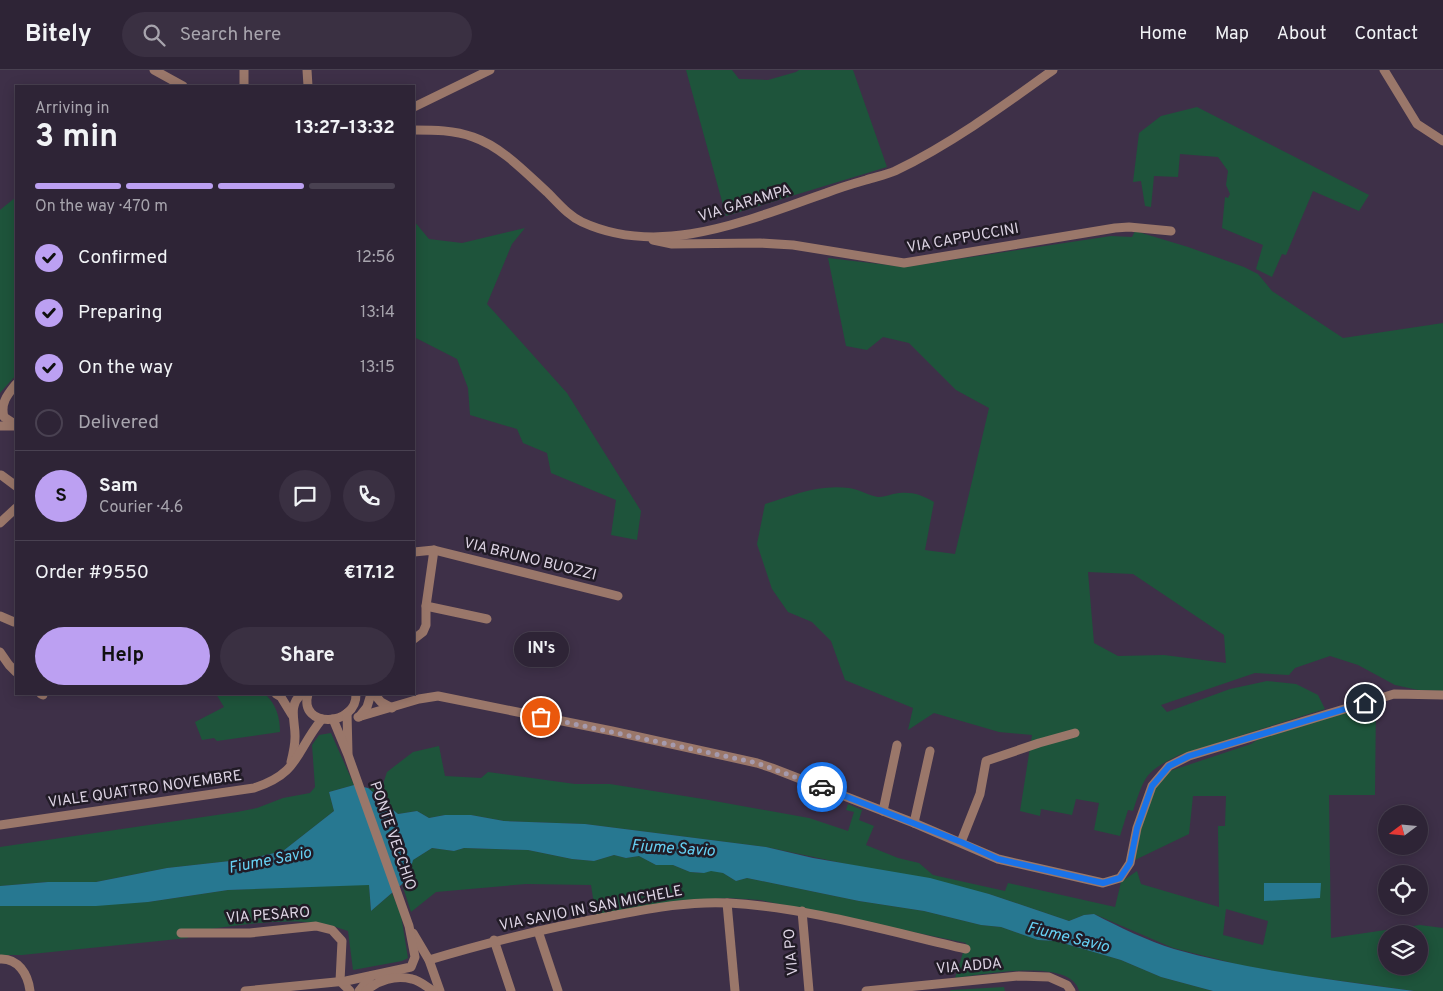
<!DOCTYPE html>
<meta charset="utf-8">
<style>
body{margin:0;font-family:Overpass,sans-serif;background:#3a3042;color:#f1f3f6;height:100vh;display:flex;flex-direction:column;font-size:19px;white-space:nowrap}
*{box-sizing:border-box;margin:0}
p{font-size:16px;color:#a7a4ad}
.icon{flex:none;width:28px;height:28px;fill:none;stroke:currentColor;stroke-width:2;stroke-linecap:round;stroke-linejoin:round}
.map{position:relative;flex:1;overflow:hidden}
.panel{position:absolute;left:15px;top:15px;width:400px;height:610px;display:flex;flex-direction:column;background:#2e2436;border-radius:0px;box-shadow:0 2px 12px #0003,0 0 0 1px #494151}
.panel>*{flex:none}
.needle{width:32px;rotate:254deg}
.tools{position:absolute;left:1378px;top:735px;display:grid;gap:10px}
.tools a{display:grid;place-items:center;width:50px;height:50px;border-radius:50%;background:#2e2436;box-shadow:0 2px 12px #0003,0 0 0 1px #494151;font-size:25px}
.pin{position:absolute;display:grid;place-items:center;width:42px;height:42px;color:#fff;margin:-21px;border:2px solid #fff;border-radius:50%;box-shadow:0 1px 5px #0007}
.courier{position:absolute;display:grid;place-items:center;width:50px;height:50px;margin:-25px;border:4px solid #1a73e8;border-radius:50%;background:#fff;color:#222;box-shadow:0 1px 6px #0007}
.bubble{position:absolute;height:35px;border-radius:18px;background:#2e2436;box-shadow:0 2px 12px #0003,0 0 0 1px #494151;font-size:16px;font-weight:700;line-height:35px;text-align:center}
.head em{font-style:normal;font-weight:700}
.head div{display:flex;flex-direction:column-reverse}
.head{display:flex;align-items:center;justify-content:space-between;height:85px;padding:0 20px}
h1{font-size:32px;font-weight:700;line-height:38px}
.bar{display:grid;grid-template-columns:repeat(4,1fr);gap:8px 5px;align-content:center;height:60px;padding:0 20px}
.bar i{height:6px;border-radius:4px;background:#494151}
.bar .on{background:#bca0f2}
.bar p{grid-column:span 4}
.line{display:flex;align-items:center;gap:12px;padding:0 20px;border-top:1px solid #494151}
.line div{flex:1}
.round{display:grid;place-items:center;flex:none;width:52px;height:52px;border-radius:26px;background:#3a3042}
ol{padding:0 20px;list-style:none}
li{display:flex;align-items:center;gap:15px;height:55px}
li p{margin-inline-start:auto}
li .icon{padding:5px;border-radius:50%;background:#bca0f2;color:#111;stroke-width:4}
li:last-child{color:#a7a4ad}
li i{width:28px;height:28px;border:2px solid #494151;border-radius:50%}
.action{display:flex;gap:10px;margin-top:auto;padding:10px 20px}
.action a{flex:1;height:58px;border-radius:30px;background:#bca0f2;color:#111;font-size:20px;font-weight:700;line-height:58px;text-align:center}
.action a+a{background:#3a3042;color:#f1f3f6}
header{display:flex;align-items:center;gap:30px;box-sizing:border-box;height:70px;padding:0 25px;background:#2e2436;border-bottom:1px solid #494151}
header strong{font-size:24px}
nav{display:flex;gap:28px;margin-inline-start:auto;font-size:18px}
.search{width:350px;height:45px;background:#3a3042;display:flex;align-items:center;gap:12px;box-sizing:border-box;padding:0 18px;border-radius:28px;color:#a7a4ad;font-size:19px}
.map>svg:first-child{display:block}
.green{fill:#1e543b;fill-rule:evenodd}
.water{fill:#277891}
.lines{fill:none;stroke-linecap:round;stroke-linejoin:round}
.minor{stroke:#9a776a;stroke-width:9}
.done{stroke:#a59aad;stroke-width:5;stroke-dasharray:0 9}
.route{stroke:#1a73e8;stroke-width:6}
.labels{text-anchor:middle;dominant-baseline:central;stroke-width:5;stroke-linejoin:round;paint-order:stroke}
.street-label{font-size:15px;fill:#dcd3e3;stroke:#211b26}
.water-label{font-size:16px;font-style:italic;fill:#66d0f3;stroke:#211b26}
</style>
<header>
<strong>Bitely</strong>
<div class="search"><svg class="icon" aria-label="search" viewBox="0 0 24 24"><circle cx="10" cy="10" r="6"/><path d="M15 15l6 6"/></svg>Search here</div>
<nav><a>Home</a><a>Map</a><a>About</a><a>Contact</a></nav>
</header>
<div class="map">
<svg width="1443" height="921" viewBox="0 0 1443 921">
<rect width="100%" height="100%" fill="#3e3048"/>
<g class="green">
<polygon points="686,0 732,0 739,9 768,10 796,2 799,0 853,0 887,97 726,146"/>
<polygon points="1197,37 1369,125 1359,141 1313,121 1286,185 1282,184 1272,207 1256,199 1263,175 1222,158 1225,127 1228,128 1230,124 1226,115 1228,101 1218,87 1180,84 1178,107 1154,106 1151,137 1145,136 1141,111 1133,112 1139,63 1161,46"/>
<polygon points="16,127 16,305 0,323 0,140"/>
<polygon points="414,151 429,169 462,173 525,158 512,174 487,234 567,323 641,441 637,470 611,465 616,430 551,403 547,383 523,373 517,359 470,345 468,318 457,289 414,267"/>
<path d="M1135,161L1188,177L1244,197L1258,204L1272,221L1343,268L1443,253V621L1418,620L1395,615L1358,595L1330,586L1295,598L1289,605L1255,603L1161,635L1167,642L1230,619L1267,611L1296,614L1318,625L1325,639L1179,685C1145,702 1145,705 1133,741L1128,740L1120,766L1094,760L1099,733L1076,729L1072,745L1041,739L1040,746L1020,741L1032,665L999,662L934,643L908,660L913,638L845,610L831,571L812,552L788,542L772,519L757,474L765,434C793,425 819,414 849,418C859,419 869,426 878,427C883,427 889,425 893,424C910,421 920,424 934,432L925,480L955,484L989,338L956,320L909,273L883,267L867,280L846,276L828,188L905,197L1111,166L1132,167ZM1088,502L1133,504L1224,565L1226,593L1164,585L1118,586L1094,573Z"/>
<path d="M216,624H265C276,634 280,647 280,662L217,671L214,668L202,670L195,652L224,637Z"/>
<path d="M1376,633L1375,725H1329L1331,868L1420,855L1443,858V921H1414L1290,904L1240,895L1173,878L1094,844L1084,845L1069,851L989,824L766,777L585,754L504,751L471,745H445L429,748L417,741L398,744L368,718L382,717L387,702L413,682L439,676L445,706L481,708L488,702L575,714H610L709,730L809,748L848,761L854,742L846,740L848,734L862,740L859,750L874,756L866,775L898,788L919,793L933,805L1005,821L1008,813L1115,837L1121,812L1137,801L1141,814L1219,837L1218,756H1225L1226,726H1193L1189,764L1135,790L1141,757L1155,717L1170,701L1251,674L1257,670ZM1226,839L1268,851L1263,875L1223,865ZM1386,864H1419V896H1386Z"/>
<polygon points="331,663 354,715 329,722 334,741 283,781 248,789 167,798 96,812 48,812 0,816 0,777 237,742 257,738 283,728 310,723 315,717 312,675 319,665"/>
<path d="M432,778L454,781L464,778L528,780L572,789L594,791L614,785L626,788L639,786L656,795H673L690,802L703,803L711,800L723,803L736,811L747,808L859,831L924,841L981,855L1001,857L1038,870L1056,871L1121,890L1161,907L1213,921H1079C1071,887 981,905 955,908L966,873L760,830L729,828L678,831L596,847L591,815L526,814L436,822L411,842L402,814L408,808L413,790Z"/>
<path d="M333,815H369L371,841L392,823L401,845L408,888L402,891L353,900L348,861C300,842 238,856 188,862V868L22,885H0V836L148,832L228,820Z"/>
<polygon points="1004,917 1005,921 950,921 951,920"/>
</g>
<g class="water">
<path d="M354,715L368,718L398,744L417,741L429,748L445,745H471L504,751L585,754L766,777L813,788L930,808L989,824L1069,851L1084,845L1094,844C1119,857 1148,871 1174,879C1252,901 1334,910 1414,921H1213L1161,907L1121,890L1056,871L1038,870L1001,857L981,855L924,841L859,831L747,808L736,811L723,803L711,801L704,803L690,802L673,795H656L639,786L626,788L614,785L594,791L572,789L528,780L464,778L454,781L432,778L413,790L408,809L371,841L369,815L228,820L148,832L96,836H0V816L48,812H96L167,798L248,789L283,781L334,741L329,722Z"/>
<polygon points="1264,813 1321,813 1320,828 1264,831"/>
</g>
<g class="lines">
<g class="minor">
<polyline points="154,0 183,16"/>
<polyline points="307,0 308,16"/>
<polyline points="1384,0 1417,54 1443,71"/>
<polyline points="244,16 244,0"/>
<polyline points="414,37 490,0"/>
<path d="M414,60C434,60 454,60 473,67C502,77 526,103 548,123C559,134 569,146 582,152C662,189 750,149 826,123C839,118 852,114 866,110C875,107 886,105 895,101C951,74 1003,36 1053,0"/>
<polyline points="653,170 672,174 760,173 793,175 904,193 1115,158 1129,157 1171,161"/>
<path d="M16,314C8,324 0,333 4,347L16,355"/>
<polyline points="0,356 16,356"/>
<polyline points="1,405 16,416"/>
<polyline points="0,453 16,438"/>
<polyline points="434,480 618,526"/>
<polyline points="414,482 434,480 426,536 426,555 423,562 414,569"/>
<polyline points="426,536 487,549"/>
<polyline points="0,546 14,552"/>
<polyline points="0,582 9,595 16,602"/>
<polyline points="41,624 43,625"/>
<polyline points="276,624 281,627 292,645"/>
<path d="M308,624C298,659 357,657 356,624"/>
<polyline points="374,624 381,632 392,638"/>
<polyline points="347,643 348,683"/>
<polyline points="358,647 419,629 438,626 612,661 757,693 772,698 914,753 998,789 1103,813 1120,808 1130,793 1137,758 1152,716 1169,696 1189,686 1394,624 1443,625"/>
<polyline points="359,647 367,637 371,624"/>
<path d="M291,692C293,684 295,676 295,668C296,653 287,635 302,624"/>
<polyline points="883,741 897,675"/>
<polyline points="914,753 930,681"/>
<path d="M0,755L254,718C300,703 295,682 322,649"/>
<polyline points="961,772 980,724 986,691 1039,673 1075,663"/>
<polyline points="727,833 735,921"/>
<polyline points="802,841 809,921"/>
<polyline points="538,861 558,921"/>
<polyline points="181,863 250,863 316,856 332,860 342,871 340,911"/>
<polyline points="413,863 429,890 440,921"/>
<polyline points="494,870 511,921"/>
<path d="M0,889C18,888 28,904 30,921"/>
<path d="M429,890C491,871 552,857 616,845C653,838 690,831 729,833C809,838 887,861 966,879"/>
<polyline points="340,911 350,921"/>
<polyline points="245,921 346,911 411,897 415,887 409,856 348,685 333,649"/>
<polyline points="359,921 371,906"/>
<path d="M366,921C378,910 395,905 412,909C419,910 427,917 433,921"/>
<polyline points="866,921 1019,906 1049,907 1067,915 1071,921"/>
</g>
</g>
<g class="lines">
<polyline class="done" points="541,647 757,693 822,717"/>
<polyline class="route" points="822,717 961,772 998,789 1103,813 1120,808 1130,793 1137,758 1152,716 1169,696 1189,686 1365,633"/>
</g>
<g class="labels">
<g class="street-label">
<text transform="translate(745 134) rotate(-17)">VIA GARAMPA</text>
<text transform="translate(963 169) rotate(-10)">VIA CAPPUCCINI</text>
<text transform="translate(530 490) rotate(14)">VIA BRUNO BUOZZI</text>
<text transform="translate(145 720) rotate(-8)">VIALE QUATTRO NOVEMBRE</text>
<text transform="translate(392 766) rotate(71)">PONTE VECCHIO</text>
<text transform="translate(591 839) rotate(-11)">VIA SAVIO IN SAN MICHELE</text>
<text transform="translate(268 846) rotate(-4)">VIA PESARO</text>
<text transform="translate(792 882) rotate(-95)">VIA PO</text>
<text transform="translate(969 897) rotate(-5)">VIA ADDA</text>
</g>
<g class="water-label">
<text transform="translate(673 779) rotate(4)">Fiume Savio</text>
<text transform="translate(270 791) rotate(-11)">Fiume Savio</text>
<text transform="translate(1068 868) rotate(14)">Fiume Savio</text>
</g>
</g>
</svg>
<div class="tools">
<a><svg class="needle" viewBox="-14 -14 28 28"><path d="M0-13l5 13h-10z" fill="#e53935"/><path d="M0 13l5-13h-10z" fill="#a7a4ad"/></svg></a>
<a><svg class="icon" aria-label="locate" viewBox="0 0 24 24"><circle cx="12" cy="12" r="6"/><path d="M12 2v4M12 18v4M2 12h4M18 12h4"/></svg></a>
<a><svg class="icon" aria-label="layers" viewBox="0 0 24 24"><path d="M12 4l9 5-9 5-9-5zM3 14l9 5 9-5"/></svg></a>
</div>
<div class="pin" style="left:541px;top:647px;background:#ea580c"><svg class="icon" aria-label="bag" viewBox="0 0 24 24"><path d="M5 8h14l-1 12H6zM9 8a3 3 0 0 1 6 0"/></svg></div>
<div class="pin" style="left:1365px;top:633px;background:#1f2937"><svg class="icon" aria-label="home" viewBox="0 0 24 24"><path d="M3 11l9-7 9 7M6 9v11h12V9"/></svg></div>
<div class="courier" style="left:822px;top:717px"><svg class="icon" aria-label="car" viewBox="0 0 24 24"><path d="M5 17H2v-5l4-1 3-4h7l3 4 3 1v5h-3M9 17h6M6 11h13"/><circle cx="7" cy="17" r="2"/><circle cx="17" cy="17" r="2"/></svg></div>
<div class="bubble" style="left:514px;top:562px;width:55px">IN's</div>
<section class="panel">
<div class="head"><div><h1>3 min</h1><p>Arriving in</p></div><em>13:27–13:32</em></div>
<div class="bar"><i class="on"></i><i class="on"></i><i class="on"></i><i></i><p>On the way · 470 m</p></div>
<ol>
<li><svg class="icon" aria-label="check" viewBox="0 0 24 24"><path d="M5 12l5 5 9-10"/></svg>Confirmed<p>12:56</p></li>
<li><svg class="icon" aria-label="check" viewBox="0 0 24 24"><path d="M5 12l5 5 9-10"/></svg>Preparing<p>13:14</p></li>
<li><svg class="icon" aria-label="check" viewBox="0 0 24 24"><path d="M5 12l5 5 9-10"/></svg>On the way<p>13:15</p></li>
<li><i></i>Delivered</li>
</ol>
<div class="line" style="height:90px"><b class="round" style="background:#bca0f2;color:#111">S</b><div><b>Sam</b><p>Courier · 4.6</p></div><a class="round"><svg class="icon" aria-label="chat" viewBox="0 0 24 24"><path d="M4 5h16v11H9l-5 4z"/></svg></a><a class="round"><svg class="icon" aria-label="phone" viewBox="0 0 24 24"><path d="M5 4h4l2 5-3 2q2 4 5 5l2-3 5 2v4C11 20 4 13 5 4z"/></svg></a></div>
<div class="line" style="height:65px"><div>Order #9550</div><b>€17.12</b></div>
<div class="action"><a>Help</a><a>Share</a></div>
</section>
</div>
